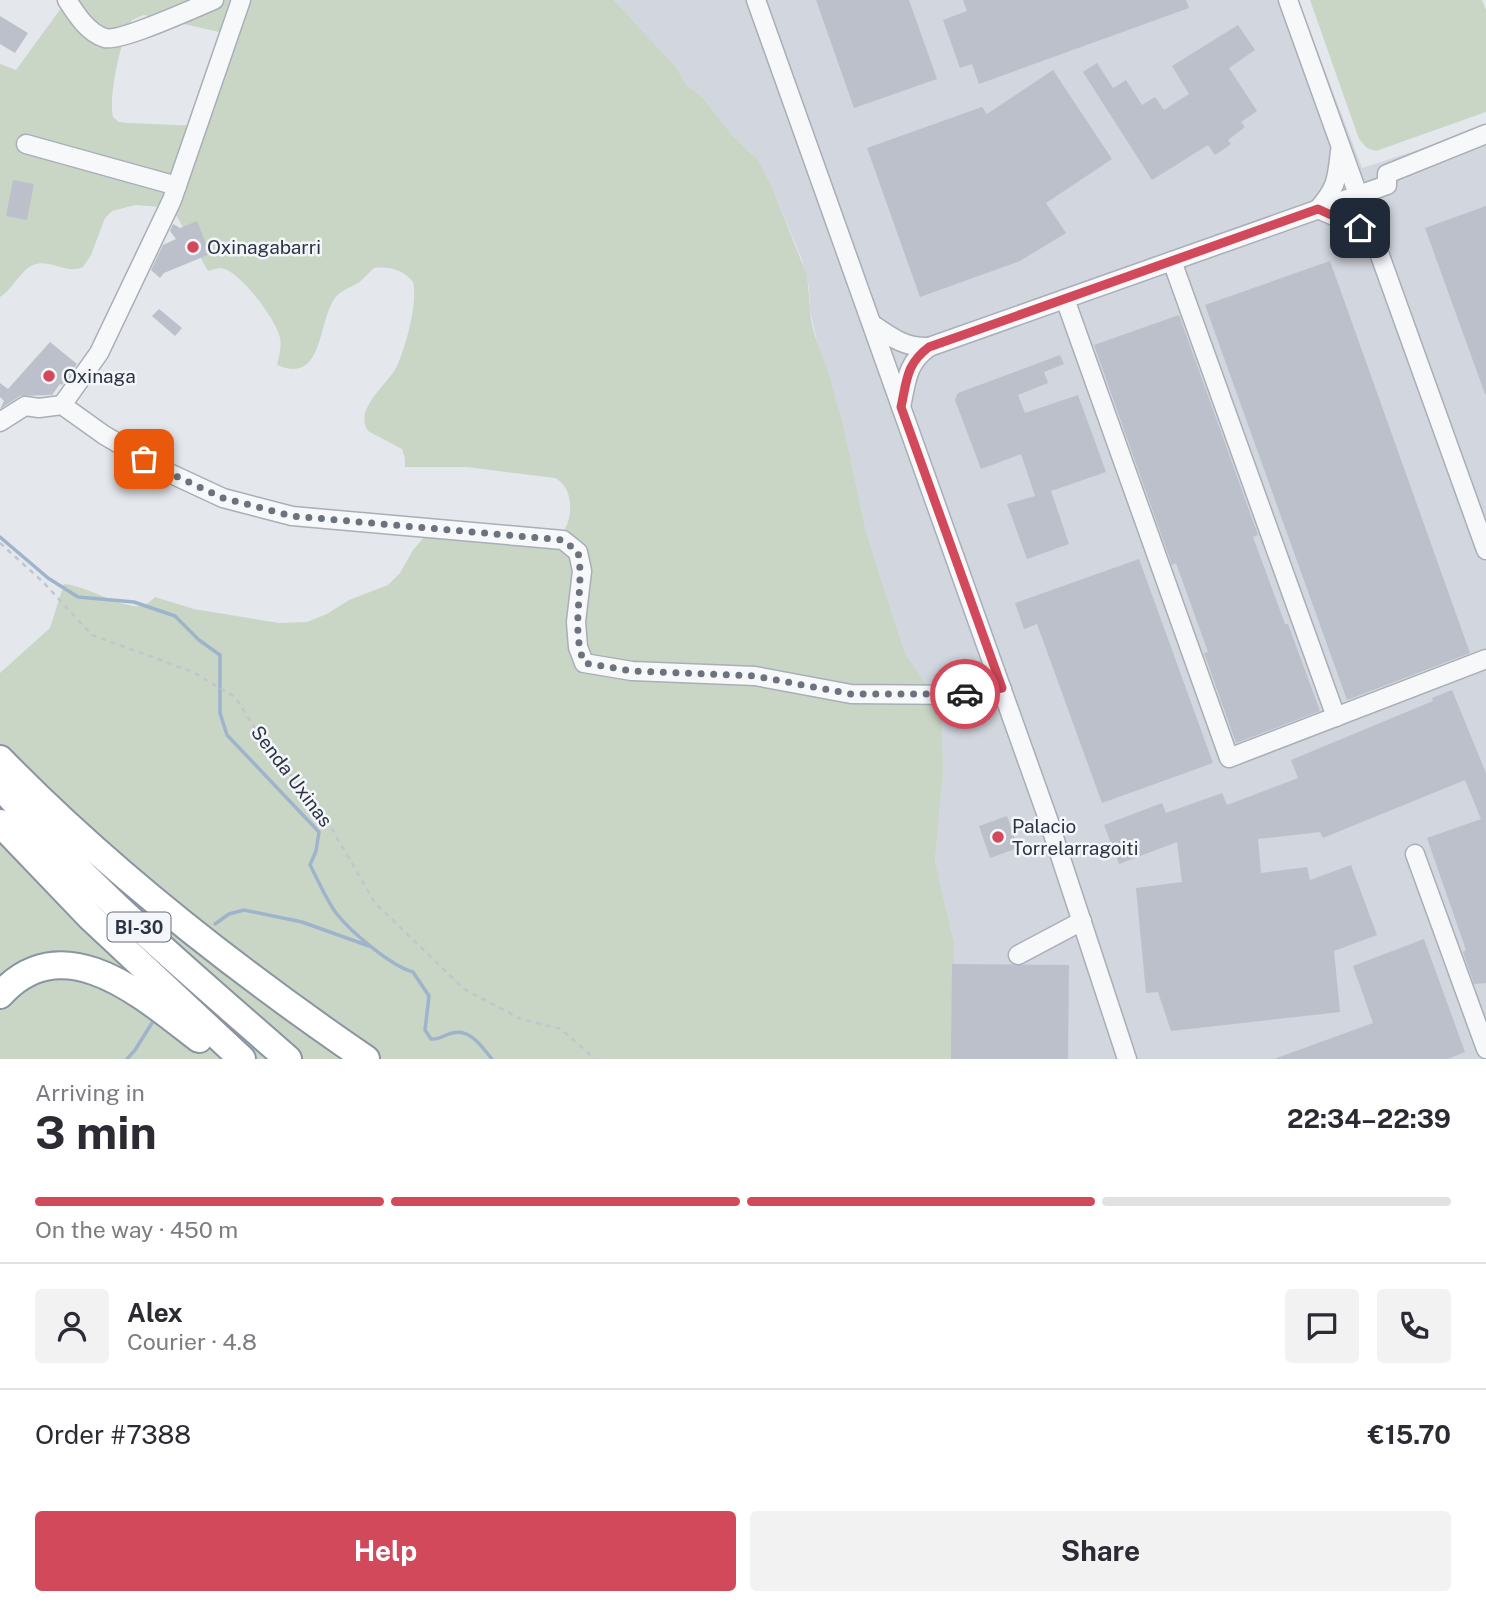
<!DOCTYPE html>
<meta charset="utf-8">
<style>
body{margin:0;font-family:"Public Sans",sans-serif;background:#f2f2f3;color:#2b2b33;height:100vh;display:flex;flex-direction:column;font-size:26px;white-space:nowrap}
*{box-sizing:border-box;margin:0}
p{font-size:23px;color:#7c7c81}
.icon{flex:none;width:38px;height:38px;fill:none;stroke:currentColor;stroke-width:2;stroke-linecap:round;stroke-linejoin:round}
.map{position:relative;height:1059px;overflow:hidden}
.panel{display:flex;flex-direction:column;background:#fff;flex:1}
.panel>*{flex:none}
.pin{position:absolute;display:grid;place-items:center;width:60px;height:60px;color:#fff;margin:-30px;border-radius:14px;box-shadow:0 4px 10px #0006}
.courier{position:absolute;display:grid;place-items:center;width:70px;height:70px;margin:-35px;border:5px solid #d1495b;border-radius:50%;background:#fff;color:#222;box-shadow:0 2px 9px #0007}
.summary em{font-style:normal;font-weight:700}
.summary div{display:flex;flex-direction:column-reverse}
.summary{display:flex;align-items:center;justify-content:space-between;height:119px;padding:0 35px}
h1{font-size:46px;font-weight:700;line-height:52px}
.bar{display:grid;grid-template-columns:repeat(4,1fr);gap:10px 7px;align-content:center;height:84px;padding:0 35px}
.bar i{height:9px;border-radius:5px;background:#e1e1e2}
.bar .on{background:#d1495b}
.bar p{grid-column:span 4}
.line{display:flex;align-items:center;gap:18px;padding:0 35px;border-top:2px solid #e1e1e2}
.line div{flex:1}
.round{display:grid;place-items:center;flex:none;width:74px;height:74px;border-radius:7px;background:#f2f2f3}
.primary-button{display:flex;gap:14px;margin-top:auto;padding:14px 35px}
.primary-button a{flex:1;height:80px;border-radius:7px;background:#d1495b;color:#fff;font-size:28px;font-weight:700;line-height:80px;text-align:center}
.primary-button a+a{background:#f2f2f3;color:#2b2b33}
.map>svg:first-child{display:block}
.built{fill:#d2d6de}
.green{fill:#c9d6c5;fill-rule:evenodd}
.lines{fill:none;stroke-linecap:round;stroke-linejoin:round}
.stream{stroke:#9fb4cc;stroke-width:3.5}
.building{fill:#bbc0ca}
.minor-casing{stroke:#a9aeb7;stroke-width:21}
.highway-casing{stroke:#8b94a3;stroke-width:30}
.path{stroke:#c2c5cb;stroke-width:2.5;stroke-dasharray:5 5;stroke-linecap:butt}
.minor{stroke:#f7f8fa;stroke-width:18}
.highway{stroke:#fff;stroke-width:26}
.done{stroke:#6c737f;stroke-width:7;stroke-dasharray:0 12.6}
.route{stroke:#d1495b;stroke-width:9}
.poi-dot{fill:#d1495b;stroke:#f4f6f9;stroke-width:2.5}
.labels{text-anchor:middle;dominant-baseline:central;stroke-width:5;stroke-linejoin:round;paint-order:stroke}
.shield{fill:#f4f6f9;stroke:#676e7b;stroke-width:2}
.shield-label{font-size:18px;font-weight:bold;fill:#2b3445}
.poi-label{font-size:19px;fill:#2b3445;stroke:#f4f6f9;text-anchor:start}
.street-label{font-size:19px;fill:#2b3445;stroke:#f4f6f9}
</style>
<div class="map">
<svg width="1486" height="1059" viewBox="0 0 1486 1059">
<rect width="100%" height="100%" fill="#e4e7ec"/>
<polygon class="built" points="614,0 1298,0 1362,168 1486,128 1486,1059 961,1059 954,976 954,942 935,861 943,774 942,717 931,691 905,653 880,576 866,531 841,414 834,400 828,371 819,350 810,311 809,287 802,260 774,192 751,153 732,135 704,99 686,84 675,66"/>
<g class="green">
<path d="M67,0H614L675,66L686,84L704,99L732,135L758,160L774,192L806,273C809,286 809,299 810,312C812,333 821,352 828,371C833,386 834,400 841,414L866,531L880,576L905,653L931,691L942,717L943,774L935,861L954,942V976L961,1059H0V673L50,628L64,584C87,586 121,608 140,606C146,605 150,602 155,597L194,609L279,623L307,622L327,614L349,600L388,585L400,573L413,550L425,536L562,533C574,519 574,487 555,478L467,467H405V458L402,449L368,431C353,408 389,384 397,366C406,346 418,303 413,282C404,270 389,266 374,268C368,273 364,279 358,283C350,288 341,290 335,298C317,323 324,385 277,365C279,356 282,347 280,338C277,320 242,275 225,269C219,267 214,269 208,271L172,208L135,205L112,211L105,218L91,255L83,267C66,275 50,258 33,265C20,271 13,289 0,297V64L16,70ZM144,15L228,34L201,126L128,123L119,122L113,117C108,98 121,37 132,20Z"/>
<polygon points="1310,0 1482,0 1486,10 1486,112 1376,151 1367,148 1359,139"/>
</g>
<g class="lines">
<g class="stream">
<path d="M0,537L48,578L78,597L134,602L175,616L199,640L220,655V713L227,735L319,832L316,851L310,865C318,880 326,899 336,913C351,932 391,966 413,972L429,996L425,1030L431,1039C439,1040 444,1035 452,1033C470,1028 482,1047 492,1059"/>
<polyline points="215,924 229,914 244,910 302,922 369,946"/>
<polyline points="127,1059 135,1050 152,1023"/>
</g>
</g>
<g class="building">
<polygon points="816,0 909,0 937,79 854,108"/>
<polygon points="963,0 1186,0 1189,8 979,84 972,64 960,68 943,20 967,11"/>
<polygon points="0,16 28,33 15,53 0,44"/>
<polygon points="1238,25 1255,50 1229,68 1257,111 1241,122 1245,127 1228,140 1231,144 1215,155 1208,145 1152,180 1083,72 1097,63 1113,88 1126,80 1142,105 1155,97 1164,110 1189,94 1172,66"/>
<polygon points="1053,70 1112,159 1046,203 1066,233 1020,261 920,297 867,148 982,107 987,114"/>
<polygon points="13,180 34,184 27,220 6,216"/>
<polygon points="1486,206 1486,394 1485,394 1425,228"/>
<polygon points="197,221 210,254 164,273 160,278 151,270 163,245 176,239 170,231 173,224 180,228"/>
<polygon points="1330,261 1470,653 1347,700 1205,305"/>
<polygon points="159,309 182,328 175,336 152,316"/>
<polygon points="1179,315 1258,535 1253,537 1285,624 1288,624 1320,711 1236,743 1204,653 1208,652 1176,563 1172,565 1094,345"/>
<polygon points="50,342 77,364 62,385 60,384 52,395 20,396 0,409 4,401 0,397 0,383 8,389"/>
<polygon points="1060,355 1064,364 1044,372 1048,383 1018,395 1025,413 1078,395 1106,472 1051,491 1069,544 1027,559 1007,504 1035,496 1021,454 981,469 955,400 958,393"/>
<polygon points="1139,559 1213,763 1102,803 1037,624 1024,629 1015,603"/>
<polygon points="1452,690 1486,773 1486,983 1474,984 1463,952 1466,950 1427,838 1481,819 1465,780 1323,838 1320,832 1258,839 1261,873 1307,867 1310,880 1351,865 1377,935 1334,951 1340,1012 1171,1031 1158,992 1146,993 1136,888 1182,882 1177,842 1119,864 1104,825 1162,803 1166,813 1222,793 1227,805 1298,778 1291,760 1433,701 1432,698"/>
<polygon points="1007,816 1018,848 990,858 979,826"/>
<polygon points="1424,939 1465,1052 1448,1059 1274,1059 1373,1023 1353,966"/>
<polygon points="952,964 1069,965 1068,1059 951,1059"/>
</g>
<g class="lines">
<g class="minor-casing">
<g id="minor">
<path d="M67,0C76,14 88,33 105,38C121,42 194,8 214,0"/>
<polyline points="756,0 1047,816 1127,1059"/>
<polyline points="1288,0 1486,550"/>
<polyline points="26,144 177,186"/>
<path d="M1340,151C1337,178 1337,188 1318,209L1361,228L1375,238"/>
<polyline points="1172,261 1336,717"/>
<polyline points="1065,299 1229,758 1486,659"/>
<path d="M872,324C891,337 905,348 929,347"/>
<polyline points="62,405 99,353 172,200 241,0"/>
<path d="M901,407C907,380 906,364 929,347L1387,185V174L1486,134"/>
<polyline points="0,422 25,406 39,408 62,405 104,435 165,471 223,498 292,516 563,540 578,552 582,571 576,622 578,647 584,663 632,671 755,676 851,694 963,695 1002,689"/>
<polyline points="1415,854 1486,1049"/>
<polyline points="1018,955 1082,921"/>
</g>
</g>
<g class="highway-casing">
<g id="highway">
<path d="M0,759C110,872 236,970 366,1059"/>
<path d="M0,785C86,886 188,971 288,1059"/>
<polyline points="0,823 90,917 242,1059"/>
<path d="M0,995C64,924 144,997 199,1039"/>
</g>
</g>
<polyline class="path" points="0,543 43,582 92,635 193,672 235,697 264,742 325,817 375,903 464,989 521,1019 561,1029 595,1059"/>
<use href="#minor" class="minor"/>
<use href="#highway" class="highway"/>
</g>
<g class="lines">
<path class="done" d="M144,459L165,471L223,498L292,516L563,540L578,552C585,589 570,626 584,663L632,671L755,676L851,694H965"/>
<path class="route" d="M965,694L1002,688L901,407C907,380 906,364 929,347L1318,209L1360,228"/>
</g>
<g class="poi-dot">
<circle cx="193" cy="247" r="7"/>
<circle cx="49" cy="376" r="7"/>
<circle cx="998" cy="837" r="7"/>
</g>
<g class="labels">
<rect class="shield" x="107.5" y="912.5" width="63" height="29" rx="5"/>
<g class="shield-label">
<text x="139" y="927">BI-30</text>
</g>
<g class="poi-label">
<text x="207" y="247">Oxinagabarri</text>
<text x="63" y="376">Oxinaga</text>
<text x="1012" y="826">Palacio<tspan x="1012" dy="22">Torrelarragoiti</tspan></text>
</g>
<g class="street-label">
<text transform="translate(292 776) rotate(53)">Senda Uxinas</text>
</g>
</g>
</svg>
<div class="pin" style="left:144px;top:459px;background:#ea580c"><svg class="icon" aria-label="bag" viewBox="0 0 24 24"><path d="M5 8h14l-1 12H6zM9 8a3 3 0 0 1 6 0"/></svg></div>
<div class="pin" style="left:1360px;top:228px;background:#1f2937"><svg class="icon" aria-label="home" viewBox="0 0 24 24"><path d="M3 11l9-7 9 7M6 9v11h12V9"/></svg></div>
<div class="courier" style="left:965px;top:694px"><svg class="icon" aria-label="car" viewBox="0 0 24 24"><path d="M5 17H2v-5l4-1 3-4h7l3 4 3 1v5h-3M9 17h6M6 11h13"/><circle cx="7" cy="17" r="2"/><circle cx="17" cy="17" r="2"/></svg></div>
</div>
<section class="panel">
<div class="summary"><div><h1>3 min</h1><p>Arriving in</p></div><em>22:34–22:39</em></div>
<div class="bar"><i class="on"></i><i class="on"></i><i class="on"></i><i></i><p>On the way · 450 m</p></div>
<div class="line" style="height:126px"><a class="round"><svg class="icon" aria-label="person" viewBox="0 0 24 24"><circle cx="12" cy="8" r="4"/><path d="M4 21q1-7 8-7t8 7"/></svg></a><div><b>Alex</b><p>Courier · 4.8</p></div><a class="round"><svg class="icon" aria-label="chat" viewBox="0 0 24 24"><path d="M4 5h16v11H9l-5 4z"/></svg></a><a class="round"><svg class="icon" aria-label="phone" viewBox="0 0 24 24"><path d="M5 4h4l2 5-3 2q2 4 5 5l2-3 5 2v4C11 20 4 13 5 4z"/></svg></a></div>
<div class="line" style="height:91px"><div>Order #7388</div><b>€15.70</b></div>
<div class="primary-button"><a>Help</a><a>Share</a></div>
</section>
